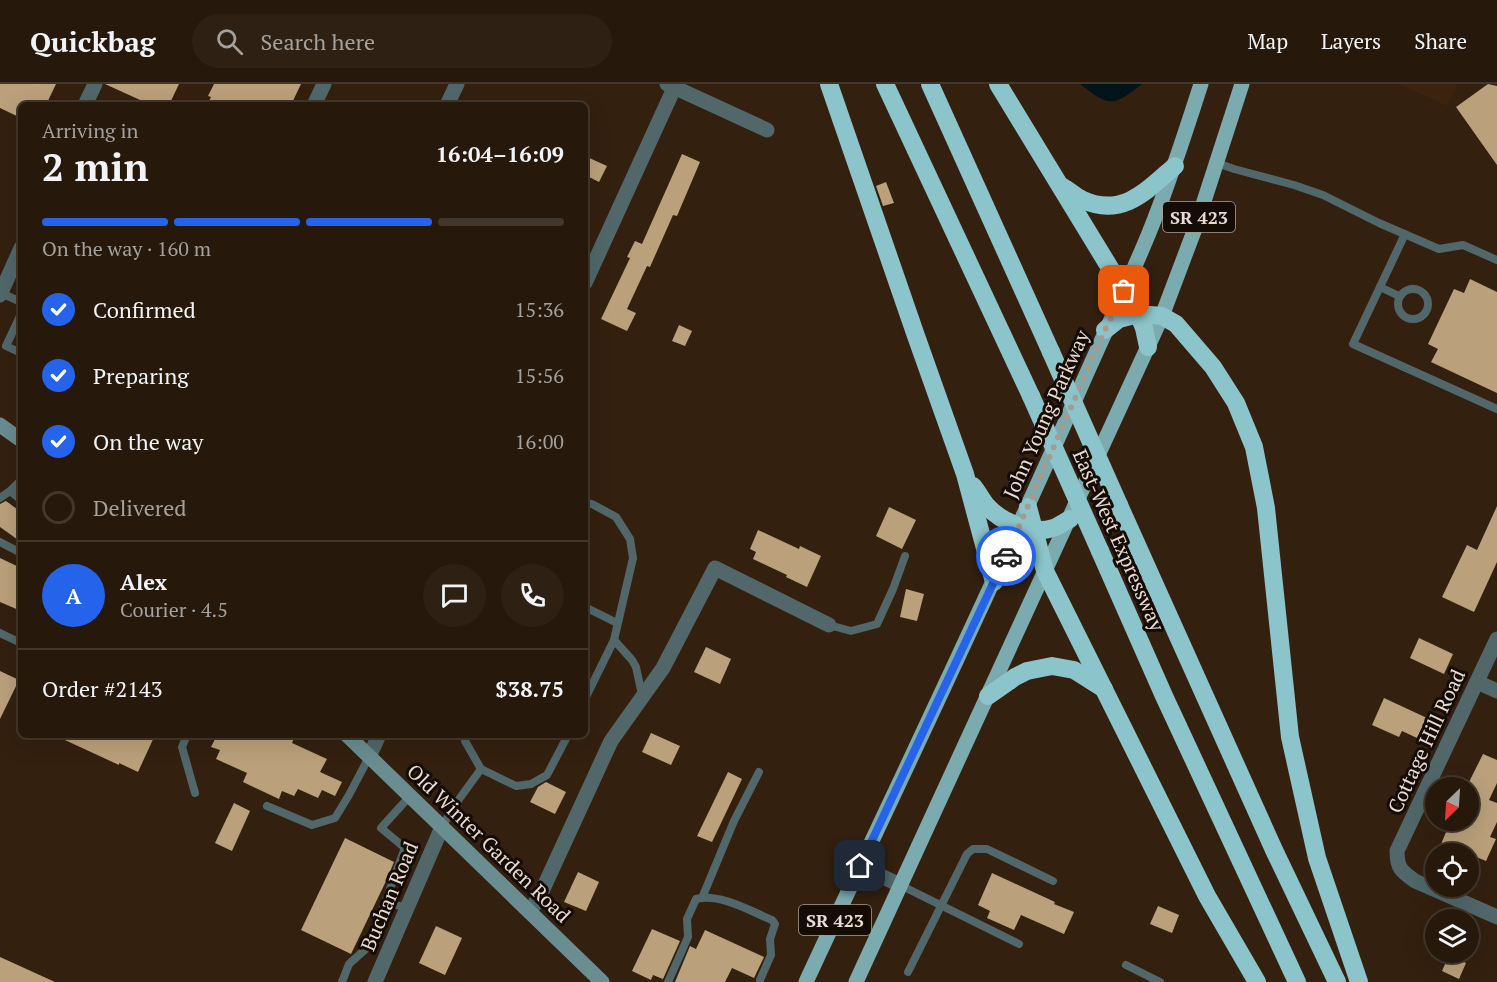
<!DOCTYPE html>
<meta charset="utf-8">
<style>
body{margin:0;font-family:"PT Serif",serif;background:#2e2114;color:#f1f3f6;height:100vh;display:flex;flex-direction:column;font-size:22px;white-space:nowrap}
*{box-sizing:border-box;margin:0}
p{font-size:20px;color:#a4a09d}
.icon{flex:none;width:33px;height:33px;fill:none;stroke:currentColor;stroke-width:2;stroke-linecap:round;stroke-linejoin:round}
.map{position:relative;flex:1;overflow:hidden}
.details{position:absolute;left:18px;top:18px;width:570px;height:636px;display:flex;flex-direction:column;background:#26180b;border-radius:9px;box-shadow:0 6px 24px #0002,0 0 0 2px #42372c}
.details>*{flex:none}
.needle{width:39px;rotate:205deg}
.fabs{position:absolute;left:1425px;top:693px;display:grid;gap:12px}
.fabs a{display:grid;place-items:center;width:54px;height:54px;border-radius:50%;background:#26180b;box-shadow:0 6px 24px #0002,0 0 0 2px #42372c;font-size:30px}
.pin{position:absolute;display:grid;place-items:center;width:51px;height:51px;color:#fff;margin:-26px;border-radius:12px;box-shadow:0 3px 9px #0006}
.courier{position:absolute;display:grid;place-items:center;width:60px;height:60px;margin:-30px;border:4px solid #2563eb;border-radius:50%;background:#fff;color:#222;box-shadow:0 2px 8px #0007}
.overview em{font-style:normal;font-weight:800}
.overview div{display:flex;flex-direction:column-reverse}
.overview{display:flex;align-items:center;justify-content:space-between;height:102px;padding:0 24px}
h1{font-size:39px;font-weight:800;line-height:45px}
.bar{display:grid;grid-template-columns:repeat(4,1fr);gap:9px 6px;align-content:center;height:72px;padding:0 24px}
.bar i{height:8px;border-radius:4px;background:#42372c}
.bar .active{background:#2563eb}
.bar p{grid-column:span 4}
.line{display:flex;align-items:center;gap:15px;padding:0 24px;border-top:2px solid #42372c}
.line div{flex:1}
.round{display:grid;place-items:center;flex:none;width:63px;height:63px;border-radius:32px;background:#2e2114}
ol{padding:0 24px;list-style:none}
li{display:flex;align-items:center;gap:18px;height:66px}
li p{margin-inline-start:auto}
li .icon{padding:6px;border-radius:50%;background:#2563eb;color:#fff;stroke-width:4}
li:last-child{color:#a4a09d}
li i{width:33px;height:33px;border:3px solid #42372c;border-radius:50%}
header{display:flex;align-items:center;gap:36px;box-sizing:border-box;height:84px;padding:0 30px;background:#26180b;border-bottom:2px solid #42372c}
header strong{font-size:28px}
nav{display:flex;gap:33px;margin-inline-start:auto;font-size:21px}
.search{width:420px;height:54px;background:#2e2114;display:flex;align-items:center;gap:15px;box-sizing:border-box;padding:0 21px;border-radius:33px;color:#a4a09d;font-size:22px}
.map>svg:first-child{display:block}
.built{fill:#3c230d}
.water{fill:#00141a}
.building{fill:#baa07b}
.lines{fill:none;stroke-linecap:round;stroke-linejoin:round}
.service{stroke:#51676a;stroke-width:8}
.minor{stroke:#51676a;stroke-width:15}
.secondary{stroke:#698d91;stroke-width:15}
.primary{stroke:#7baaaf;stroke-width:15}
.motorway{stroke:#8bc4ca;stroke-width:18}
.motorway-bridge{stroke:#8bc4ca;stroke-width:18}
.done{stroke:#a99a8d;stroke-width:6;stroke-dasharray:0 10.8}
.route{stroke:#2563eb;stroke-width:8}
.labels{text-anchor:middle;dominant-baseline:central;stroke-width:6;stroke-linejoin:round;paint-order:stroke}
.shield{fill:#150c05;stroke:#a99d94;stroke-width:1.5}
.shield-label{font-size:18px;font-weight:bold;fill:#e9dbd1}
.street-label{font-size:20px;fill:#e9dbd1;stroke:#150c05}
</style>
<header>
<strong>Quickbag</strong>
<div class="search"><svg class="icon" aria-label="search" viewBox="0 0 24 24"><circle cx="10" cy="10" r="6"/><path d="M15 15l6 6"/></svg>Search here</div>
<nav><a>Map</a><a>Layers</a><a>Share</a></nav>
</header>
<div class="map">
<svg width="1497" height="898" viewBox="0 0 1497 898">
<rect width="100%" height="100%" fill="#33200f"/>
<polygon class="built" points="1399,0 1457,0 1447,22"/>
<path class="water" d="M1080,0H1142C1113,23 1109,23 1080,0Z"/>
<g class="building">
<polygon points="0,0 56,0 46,21 21,21 21,34 0,24"/>
<polygon points="105,0 179,0 169,21 151,21"/>
<polygon points="214,0 301,0 291,21 207,21 211,13 208,12"/>
<polygon points="1488,0 1497,2 1497,81 1456,23"/>
<polygon points="682,70 700,78 677,132 673,131 650,183 647,182 627,225 636,229 627,247 601,235 630,174 627,173 635,157 642,160"/>
<polygon points="585,72 607,82 599,98 585,91"/>
<polygon points="886,98 894,119 883,122 876,102"/>
<polygon points="1470,195 1497,208 1497,309 1431,278 1438,265 1428,260 1454,205 1464,209"/>
<polygon points="679,241 692,247 685,262 672,257"/>
<polygon points="6,417 21,428 21,458 0,443 0,420"/>
<polygon points="1497,422 1497,478 1474,528 1442,513 1467,461 1477,466"/>
<polygon points="889,423 916,436 902,465 876,452"/>
<polygon points="758,446 799,465 800,462 821,472 807,503 786,493 787,491 753,475 756,468 750,465"/>
<polygon points="0,474 21,484 21,527 0,518"/>
<polygon points="906,505 924,510 917,537 900,533"/>
<polygon points="1419,554 1453,570 1444,590 1410,574"/>
<polygon points="706,563 731,575 720,600 694,588"/>
<polygon points="0,587 19,596 0,635"/>
<polygon points="1384,614 1427,634 1417,654 1402,647 1399,653 1372,641"/>
<polygon points="651,649 680,662 671,681 642,668"/>
<polygon points="54,651 155,651 138,688 119,679 119,681"/>
<polygon points="217,651 295,651 292,659 327,675 320,688 342,698 335,712 322,706 318,714 298,705 294,712 282,707 279,715 243,698 247,689 216,675 220,666 211,663"/>
<polygon points="1483,670 1497,676 1497,699 1489,716 1497,719 1497,738 1490,753 1496,755 1486,777 1469,770 1437,770 1451,736 1455,736 1468,743 1468,700"/>
<polygon points="728,688 742,695 712,758 697,752"/>
<polygon points="546,698 566,708 555,730 530,718 538,703"/>
<polygon points="234,719 250,727 232,767 215,759"/>
<polygon points="345,754 394,778 387,795 351,870 301,846"/>
<polygon points="578,788 599,798 586,827 564,818"/>
<polygon points="992,789 1055,818 1054,820 1074,828 1064,850 1021,831 1014,846 987,834 990,827 978,821"/>
<polygon points="1158,822 1179,831 1172,849 1150,840"/>
<polygon points="436,842 462,854 445,891 419,879"/>
<polygon points="652,845 680,857 663,895 653,891 651,896 632,887"/>
<polygon points="705,846 764,873 754,894 732,884 725,898 675,898 690,862 696,865"/>
<polygon points="1449,871 1466,879 1459,895 1442,887"/>
<polygon points="0,873 55,898 0,898"/>
</g>
<g class="lines">
<g class="service">
<polyline points="1217,79 1234,85 1294,101 1323,111 1379,139 1439,165 1463,161 1497,176"/>
<polyline points="1405,150 1353,260 1497,325"/>
<polyline points="1380,203 1399,212"/>
<circle cx="1413" cy="220" r="15"/>
<polyline points="1,209 21,218"/>
<polyline points="21,230 6,262 21,269"/>
<polyline points="10,407 21,416"/>
<polyline points="0,414 10,407 21,396"/>
<polyline points="585,419 592,420 616,433 630,455 633,474 614,556 585,615"/>
<polyline points="0,458 21,469"/>
<polyline points="585,523 617,539"/>
<polyline points="829,541 851,547 877,540 893,505 905,472"/>
<polyline points="0,549 21,559"/>
<polyline points="614,556 632,576 636,583 642,611"/>
<polyline points="187,651 182,663 195,709"/>
<polyline points="465,651 465,657 481,685 516,702 531,700 547,691 568,651"/>
<polyline points="267,722 312,741 335,734 349,711 369,673"/>
<polyline points="442,743 454,722 481,685"/>
<polyline points="900,801 1019,860"/>
<polyline points="702,814 734,737 759,688"/>
<polyline points="385,818 407,824"/>
<polyline points="1126,881 1160,898"/>
<polyline points="908,888 967,770 973,765 987,765 1053,797"/>
<polyline points="342,898 349,880 369,862 405,764 381,744 410,712"/>
<path d="M668,898L688,853L687,835L696,815C720,809 750,827 772,836L775,840L770,855L771,871L760,896V898"/>
</g>
<g class="minor">
<polyline points="667,0 767,46"/>
<polyline points="85,21 95,0"/>
<polyline points="314,21 324,0"/>
<polyline points="447,21 457,0"/>
<polyline points="585,199 676,0"/>
<polyline points="0,211 21,164"/>
<path d="M1497,555L1397,767C1397,784 1401,787 1415,797L1497,833"/>
<polyline points="1477,598 1497,607"/>
<polyline points="369,673 379,651"/>
<polyline points="860,782 900,801"/>
<polyline points="530,828 542,807 611,657 663,584 715,484 829,541"/>
<polyline points="375,898 442,743"/>
</g>
<g class="secondary">
<polyline points="0,341 21,356"/>
<polyline points="347,651 602,898"/>
</g>
<g class="primary">
<path d="M806,898C896,704 989,512 1075,316C1099,260 1126,205 1149,149C1169,100 1185,50 1201,0"/>
<polyline points="856,898 1162,232 1196,142 1242,0"/>
</g>
<g class="motorway">
<polyline points="829,0 915,249 965,390 994,498"/>
<polyline points="885,0 1031,312"/>
<polyline points="930,0 1051,268"/>
<polyline points="998,0 1138,230 1144,244 1148,263"/>
<path d="M1063,103C1070,107 1076,113 1083,116C1123,134 1147,106 1175,82"/>
<polyline points="1105,246 1119,235 1138,230 1162,232 1176,240 1213,283 1236,319 1254,363 1266,424 1290,653 1317,774 1359,898"/>
<path d="M973,402C978,408 982,416 987,422C1001,438 1032,451 1053,444C1058,443 1064,438 1070,435"/>
<polyline points="1119,421 1274,766 1337,898"/>
<polyline points="1028,423 1045,487 1056,509 1207,812 1257,898"/>
<polyline points="1100,467 1164,612 1297,898"/>
<polyline points="988,612 1015,593 1027,587 1052,582 1074,586 1104,605"/>
</g>
<g class="motorway-bridge">
<polyline points="1051,268 1119,421"/>
<polyline points="1031,312 1100,467"/>
</g>
</g>
<g class="lines">
<polyline class="done" points="1006,472 1105,246 1124,207"/>
<polyline class="route" points="860,782 1006,472"/>
</g>
<g class="labels">
<g class="shield">
<rect x="1163" y="118" width="72" height="30" rx="4.5"/>
<rect x="799" y="821" width="72" height="30" rx="4.5"/>
</g>
<g class="shield-label">
<text x="1199" y="133">SR 423</text>
<text x="835" y="836">SR 423</text>
</g>
<g class="street-label">
<text transform="translate(1046 330) rotate(-66)">John Young Parkway</text>
<text transform="translate(1119 456) rotate(66)">East-West Expressway</text>
<text transform="translate(1426 657) rotate(-65)">Cottage Hill Road</text>
<text transform="translate(489 759) rotate(44)">Old Winter Garden Road</text>
<text transform="translate(389 812) rotate(-67)">Buchan Road</text>
</g>
</g>
</svg>
<div class="fabs">
<a><svg class="needle" viewBox="-14 -14 28 28"><path d="M0-13l5 13h-10z" fill="#e53935"/><path d="M0 13l5-13h-10z" fill="#a4a09d"/></svg></a>
<a><svg class="icon" aria-label="locate" viewBox="0 0 24 24"><circle cx="12" cy="12" r="6"/><path d="M12 2v4M12 18v4M2 12h4M18 12h4"/></svg></a>
<a><svg class="icon" aria-label="layers" viewBox="0 0 24 24"><path d="M12 4l9 5-9 5-9-5zM3 14l9 5 9-5"/></svg></a>
</div>
<div class="pin" style="left:1124px;top:207px;background:#ea580c"><svg class="icon" aria-label="bag" viewBox="0 0 24 24"><path d="M5 8h14l-1 12H6zM9 8a3 3 0 0 1 6 0"/></svg></div>
<div class="pin" style="left:860px;top:782px;background:#1f2937"><svg class="icon" aria-label="home" viewBox="0 0 24 24"><path d="M3 11l9-7 9 7M6 9v11h12V9"/></svg></div>
<div class="courier" style="left:1006px;top:472px"><svg class="icon" aria-label="car" viewBox="0 0 24 24"><path d="M5 17H2v-5l4-1 3-4h7l3 4 3 1v5h-3M9 17h6M6 11h13"/><circle cx="7" cy="17" r="2"/><circle cx="17" cy="17" r="2"/></svg></div>
<section class="details">
<div class="overview"><div><h1>2 min</h1><p>Arriving in</p></div><em>16:04–16:09</em></div>
<div class="bar"><i class="active"></i><i class="active"></i><i class="active"></i><i></i><p>On the way · 160 m</p></div>
<ol>
<li><svg class="icon" aria-label="check" viewBox="0 0 24 24"><path d="M5 12l5 5 9-10"/></svg>Confirmed<p>15:36</p></li>
<li><svg class="icon" aria-label="check" viewBox="0 0 24 24"><path d="M5 12l5 5 9-10"/></svg>Preparing<p>15:56</p></li>
<li><svg class="icon" aria-label="check" viewBox="0 0 24 24"><path d="M5 12l5 5 9-10"/></svg>On the way<p>16:00</p></li>
<li><i></i>Delivered</li>
</ol>
<div class="line" style="height:108px"><b class="round" style="background:#2563eb;color:#fff">A</b><div><b>Alex</b><p>Courier · 4.5</p></div><a class="round"><svg class="icon" aria-label="chat" viewBox="0 0 24 24"><path d="M4 5h16v11H9l-5 4z"/></svg></a><a class="round"><svg class="icon" aria-label="phone" viewBox="0 0 24 24"><path d="M5 4h4l2 5-3 2q2 4 5 5l2-3 5 2v4C11 20 4 13 5 4z"/></svg></a></div>
<div class="line" style="height:78px"><div>Order #2143</div><b>$38.75</b></div>
</section>
</div>
